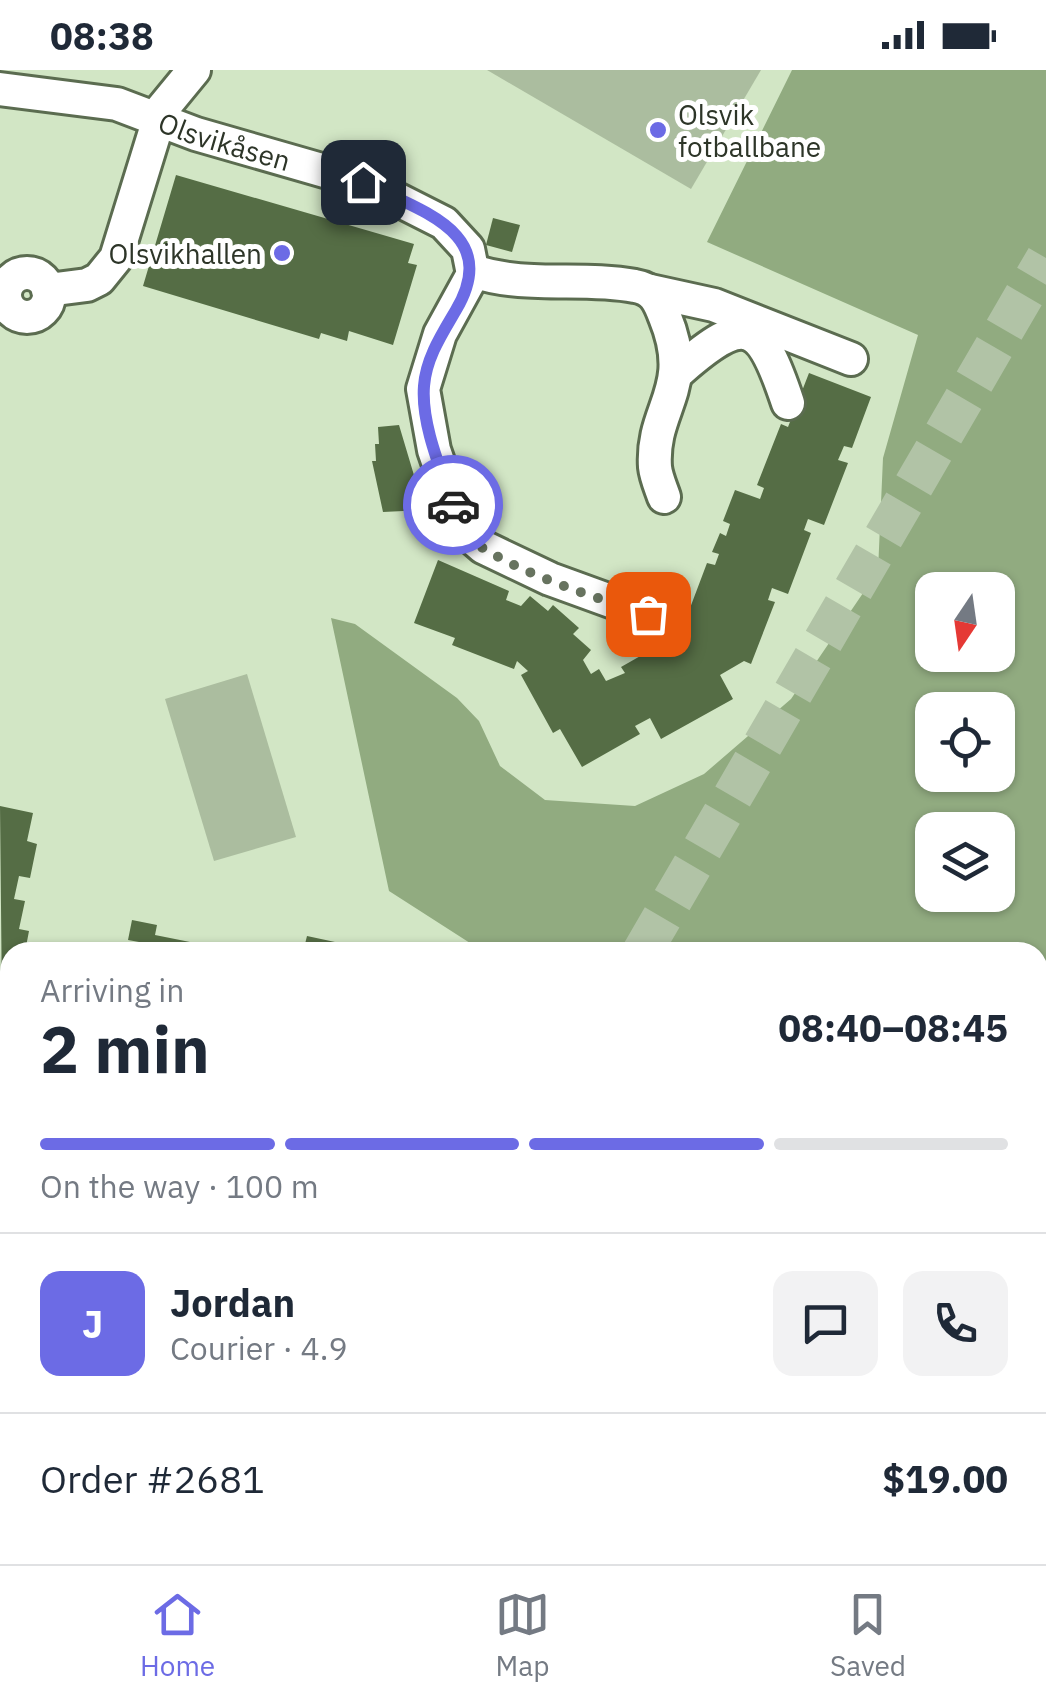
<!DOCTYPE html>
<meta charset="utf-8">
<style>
body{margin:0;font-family:"IBM Plex Sans",sans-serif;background:#f2f2f3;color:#1f2937;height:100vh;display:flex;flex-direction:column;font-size:38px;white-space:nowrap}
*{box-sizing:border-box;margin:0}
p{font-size:32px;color:#747a83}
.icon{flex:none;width:55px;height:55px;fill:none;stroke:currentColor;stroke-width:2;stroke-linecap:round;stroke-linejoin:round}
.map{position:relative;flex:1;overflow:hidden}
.panel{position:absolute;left:0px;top:872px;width:1048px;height:622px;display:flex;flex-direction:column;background:#fff;border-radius:30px 30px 0 0;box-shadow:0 2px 8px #0004}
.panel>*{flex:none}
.needle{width:65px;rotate:193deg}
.buttons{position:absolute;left:915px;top:502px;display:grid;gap:20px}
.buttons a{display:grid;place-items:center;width:100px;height:100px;border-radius:20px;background:#fff;box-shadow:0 2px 8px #0004;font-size:50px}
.pin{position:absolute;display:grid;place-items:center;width:85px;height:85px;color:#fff;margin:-42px;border-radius:20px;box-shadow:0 5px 15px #0006}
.courier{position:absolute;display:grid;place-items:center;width:100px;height:100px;margin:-50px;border:8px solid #6c6be5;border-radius:50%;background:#fff;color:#222;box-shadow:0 2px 12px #0007}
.summary em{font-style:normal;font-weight:700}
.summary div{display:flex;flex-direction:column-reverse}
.summary{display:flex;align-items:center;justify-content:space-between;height:170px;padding:0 40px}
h1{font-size:65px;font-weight:700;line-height:75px}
.bar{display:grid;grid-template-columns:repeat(4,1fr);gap:15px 10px;align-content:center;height:120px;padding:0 40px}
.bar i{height:12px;border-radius:8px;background:#e0e1e3}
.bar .current{background:#6c6be5}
.bar p{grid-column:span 4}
.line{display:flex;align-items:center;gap:25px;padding:0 40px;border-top:2px solid #e0e1e3}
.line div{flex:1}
.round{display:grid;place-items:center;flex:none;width:105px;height:105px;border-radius:20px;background:#f2f2f3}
.status{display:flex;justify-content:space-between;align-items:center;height:70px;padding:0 50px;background:#fff;direction:ltr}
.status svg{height:28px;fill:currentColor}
.tab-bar{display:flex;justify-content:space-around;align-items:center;height:140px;border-top:2px solid #e0e1e3;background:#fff;font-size:28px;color:#747a83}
.tab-bar a{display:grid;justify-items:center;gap:5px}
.tab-bar .current{color:#6c6be5}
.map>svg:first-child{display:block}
.green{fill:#abbd9f}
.forest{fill:#91ab80;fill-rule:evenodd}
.building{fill:#556d45}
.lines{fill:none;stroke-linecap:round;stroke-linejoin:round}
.major-tunnel{stroke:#b1c3a6;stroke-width:40;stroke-dasharray:40 20;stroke-linecap:butt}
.minor-casing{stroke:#5b6c50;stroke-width:38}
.minor{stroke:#fff;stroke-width:32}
.done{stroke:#67735f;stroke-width:10;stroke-dasharray:0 18}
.route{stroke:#6c6be5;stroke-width:12}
.poi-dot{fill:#6c6be5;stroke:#fff;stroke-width:4}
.labels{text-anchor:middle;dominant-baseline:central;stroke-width:10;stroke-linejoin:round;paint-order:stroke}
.poi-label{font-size:28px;fill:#2d3528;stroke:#fff;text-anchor:start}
.street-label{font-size:28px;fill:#2d3528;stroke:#fff}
</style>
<div class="status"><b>08:38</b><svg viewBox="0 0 49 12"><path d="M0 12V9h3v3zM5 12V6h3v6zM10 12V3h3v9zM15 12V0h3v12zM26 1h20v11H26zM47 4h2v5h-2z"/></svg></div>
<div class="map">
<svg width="1046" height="1494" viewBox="0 0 1046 1494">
<rect width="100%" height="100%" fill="#d2e6c5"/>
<g class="green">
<polygon points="487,0 761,0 691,119"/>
<polygon points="247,604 296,767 214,791 165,629"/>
</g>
<path class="forest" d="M792,0H1046V1483L1038,1470V882H484L389,821L331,548L355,554L457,628L479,651L500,696L545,730L635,736L704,704L791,629L878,501L883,388L918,265L707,172ZM932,520H998V585H932ZM932,640H998V705H932ZM932,760H998V825H932Z"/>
<g class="building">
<polygon points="176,105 414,174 408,193 417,195 393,275 349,261 347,271 321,263 319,269 143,216"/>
<polygon points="493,148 520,155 512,182 486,175"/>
<polygon points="809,303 871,327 852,378 844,376 838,390 848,393 824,455 808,449 804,460 811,463 788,524 772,518 768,530 775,532 751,594 744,591 720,605 733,629 661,669 650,648 635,656 640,664 582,697 560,659 553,663 521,605 528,601 517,591 514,599 452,575 455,568 414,553 438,490 509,521 506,530 521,536 530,526 548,541 553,535 579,558 573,564 591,580 583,590 591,604 599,599 606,611 625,603 621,597 672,568 675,575 686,569 691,557 684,554 707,493 715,495 719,484 712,482 720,463 726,466 730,454 723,451 735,420 760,429 764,418 757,415 781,354 788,357"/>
<polygon points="399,355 419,422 423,422 424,440 383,442 372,391 376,391 375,374 379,374 378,357"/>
<polygon points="0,736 33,743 27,771 37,774 30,808 19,806 14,829 25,831 19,859 29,861 25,882 10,882 2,937"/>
<polygon points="132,850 157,855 155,865 225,879 224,882 137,882 139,872 128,870"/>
<polygon points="307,866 377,881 377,882 303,882"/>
<polygon points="0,944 10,946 4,981 0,980"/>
<polygon points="5,1250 10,1251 10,1321 0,1321 0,1260"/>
<polygon points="210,1485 251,1485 253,1494 212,1494"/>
<polygon points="378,1485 418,1485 417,1494 376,1494"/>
<polygon points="800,1485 834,1485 836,1489 834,1494 797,1494"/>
<polygon points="879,1485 933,1485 936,1494 882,1494"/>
</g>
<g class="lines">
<g class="major-tunnel">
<polyline points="642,882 1046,188"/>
<polyline points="286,1494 291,1485"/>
</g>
<g class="minor-casing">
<g id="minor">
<path id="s1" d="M0,19L117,34L196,64L363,112L444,153L468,179L473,204L440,264L423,319L434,380L461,458L483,477L550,509L649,545"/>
<path d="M473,201C526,219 582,206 635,216C654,219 659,231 665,247C695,320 651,337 655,397C656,407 661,418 664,427"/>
<circle cx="27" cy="225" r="22"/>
<polyline points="48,220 87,215 99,209 116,188 162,39 194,0"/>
<polyline points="650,221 714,235 851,289"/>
<path d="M679,301C747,241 761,252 788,333"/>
<polyline points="0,1117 10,1122"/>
<polyline points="0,1330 10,1333"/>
<polyline points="0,1413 10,1408"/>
<polyline points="142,1485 143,1494"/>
<polyline points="665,1485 665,1494"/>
<polyline points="866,1485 868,1494"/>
<polyline points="457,1494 458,1485"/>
</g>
</g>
<use href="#minor" class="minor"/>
</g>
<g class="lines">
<path class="done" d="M453,435C456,444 458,457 464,463C495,496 604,531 648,544"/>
<path class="route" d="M363,112C420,141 502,162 456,240C442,264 426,288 424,316C421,354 441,400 453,435"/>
</g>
<g class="poi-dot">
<circle cx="658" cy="60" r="10"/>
<circle cx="282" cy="183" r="10"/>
</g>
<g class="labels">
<g class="poi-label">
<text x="678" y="44">Olsvik<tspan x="678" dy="32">fotballbane</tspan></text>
<text x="262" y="183" text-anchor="end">Olsvikhallen</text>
</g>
<g class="street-label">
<text stroke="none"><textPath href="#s1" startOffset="232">Olsvikåsen</textPath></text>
</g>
</g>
</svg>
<div class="buttons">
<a><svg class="needle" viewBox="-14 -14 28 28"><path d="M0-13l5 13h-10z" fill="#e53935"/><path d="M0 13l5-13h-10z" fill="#747a83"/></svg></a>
<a><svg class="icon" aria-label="locate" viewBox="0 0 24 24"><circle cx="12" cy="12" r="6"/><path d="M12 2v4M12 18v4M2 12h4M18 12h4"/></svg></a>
<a><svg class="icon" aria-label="layers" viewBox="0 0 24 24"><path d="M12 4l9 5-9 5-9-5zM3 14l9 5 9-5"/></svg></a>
</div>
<div class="pin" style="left:648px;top:544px;background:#ea580c"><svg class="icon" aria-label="bag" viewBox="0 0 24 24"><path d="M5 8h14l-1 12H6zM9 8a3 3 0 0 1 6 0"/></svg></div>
<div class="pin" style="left:363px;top:112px;background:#1f2937"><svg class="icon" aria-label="home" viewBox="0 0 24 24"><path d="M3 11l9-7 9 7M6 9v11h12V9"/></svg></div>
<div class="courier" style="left:453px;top:435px"><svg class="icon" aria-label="car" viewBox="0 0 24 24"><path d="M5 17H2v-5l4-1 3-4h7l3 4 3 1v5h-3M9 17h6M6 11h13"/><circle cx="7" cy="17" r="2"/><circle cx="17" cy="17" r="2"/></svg></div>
<section class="panel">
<div class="summary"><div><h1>2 min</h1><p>Arriving in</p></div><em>08:40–08:45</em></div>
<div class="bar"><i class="current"></i><i class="current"></i><i class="current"></i><i></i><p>On the way · 100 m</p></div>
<div class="line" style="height:180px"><b class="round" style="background:#6c6be5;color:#fff">J</b><div><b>Jordan</b><p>Courier · 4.9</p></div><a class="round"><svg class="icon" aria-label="chat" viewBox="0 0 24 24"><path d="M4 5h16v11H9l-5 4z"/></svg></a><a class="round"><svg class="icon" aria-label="phone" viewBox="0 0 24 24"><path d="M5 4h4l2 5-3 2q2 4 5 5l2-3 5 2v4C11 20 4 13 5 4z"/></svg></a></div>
<div class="line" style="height:130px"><div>Order #2681</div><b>$19.00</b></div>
</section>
</div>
<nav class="tab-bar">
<a class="current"><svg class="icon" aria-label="home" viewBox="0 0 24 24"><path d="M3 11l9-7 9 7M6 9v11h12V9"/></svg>Home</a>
<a><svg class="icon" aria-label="map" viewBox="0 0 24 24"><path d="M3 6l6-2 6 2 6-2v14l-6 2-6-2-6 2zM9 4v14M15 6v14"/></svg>Map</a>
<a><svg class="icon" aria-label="saved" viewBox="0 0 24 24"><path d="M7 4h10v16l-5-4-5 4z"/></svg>Saved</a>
</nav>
